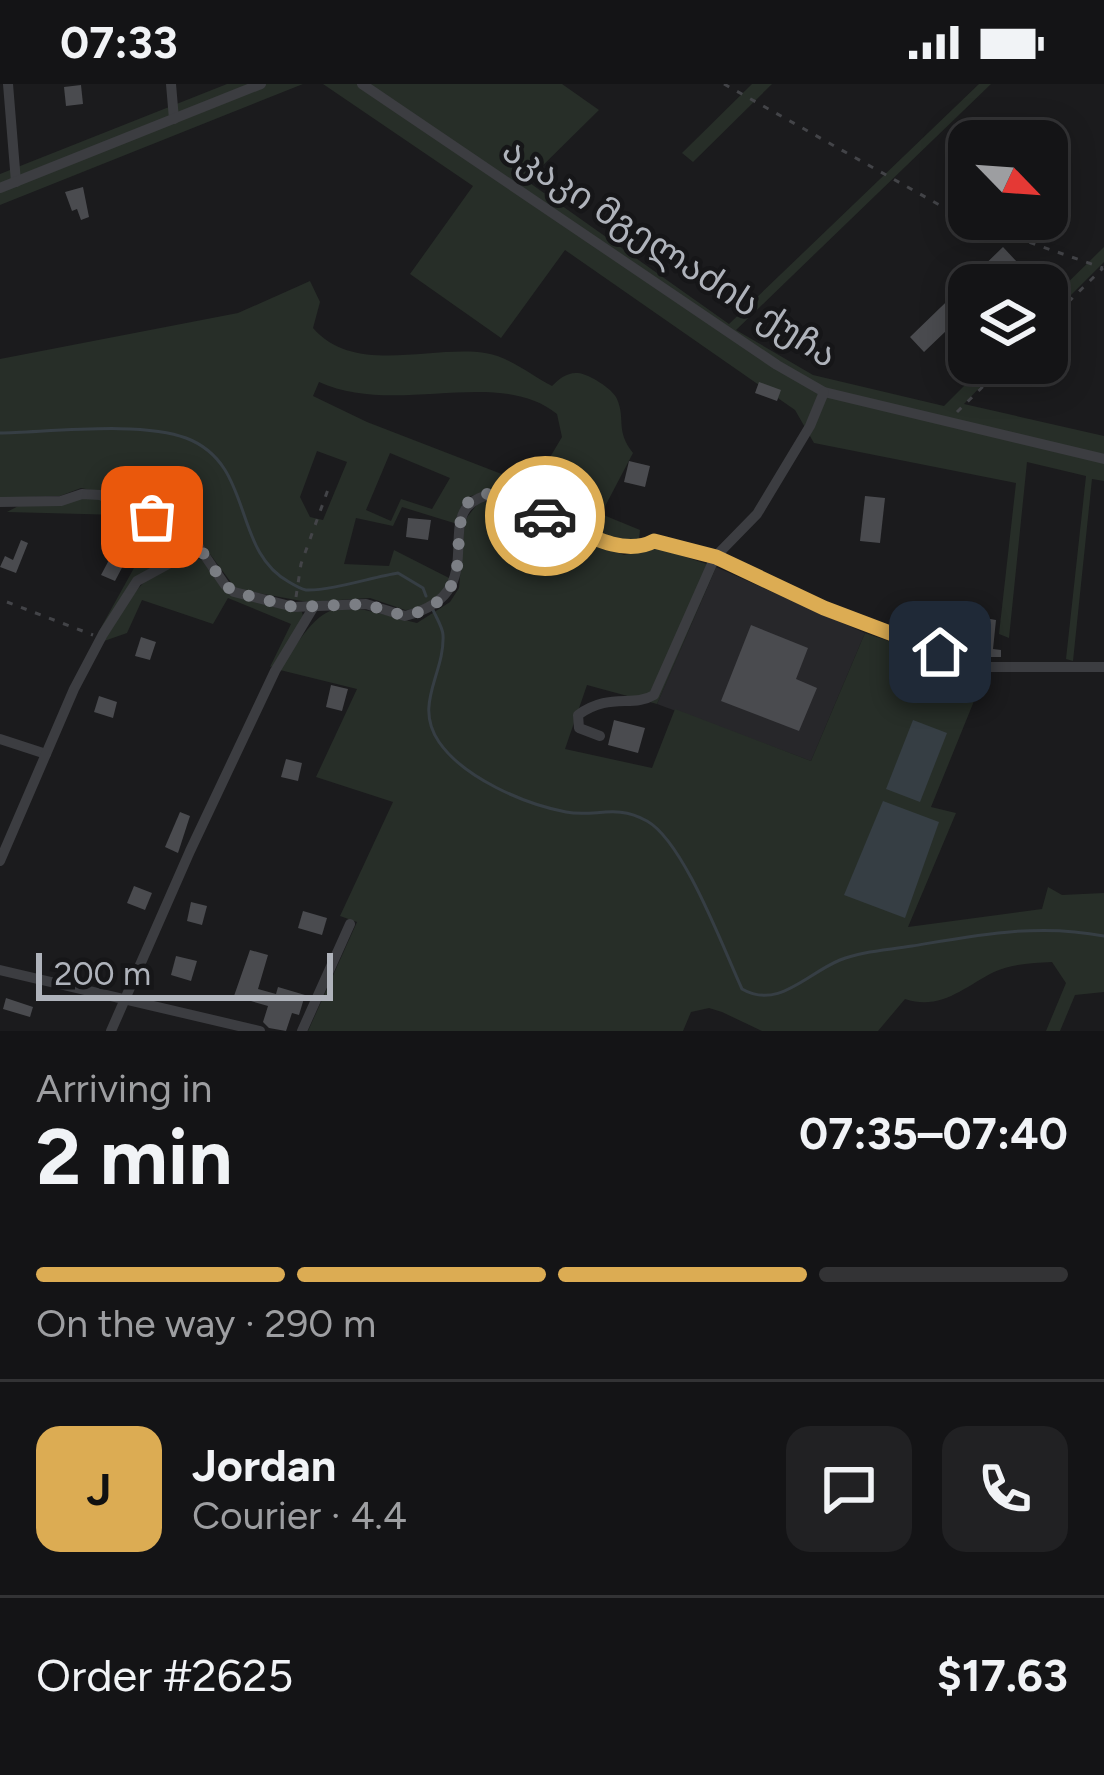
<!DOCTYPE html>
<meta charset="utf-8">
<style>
body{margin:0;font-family:Figtree,"Noto Sans Georgian",sans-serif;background:#212123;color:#f1f3f6;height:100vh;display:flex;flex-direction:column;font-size:45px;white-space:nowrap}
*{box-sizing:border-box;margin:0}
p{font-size:39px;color:#9d9ea1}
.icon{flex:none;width:66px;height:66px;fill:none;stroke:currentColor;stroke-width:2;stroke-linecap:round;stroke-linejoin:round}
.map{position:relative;height:947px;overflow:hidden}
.drawer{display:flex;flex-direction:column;background:#141416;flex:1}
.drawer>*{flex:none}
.needle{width:78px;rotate:115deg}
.controls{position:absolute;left:948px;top:36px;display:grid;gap:24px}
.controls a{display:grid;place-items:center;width:120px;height:120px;border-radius:24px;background:#141416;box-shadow:0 6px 30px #0003,0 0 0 3px #333335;font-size:60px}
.scale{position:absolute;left:36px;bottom:30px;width:297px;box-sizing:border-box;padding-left:12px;border:6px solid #afb3bb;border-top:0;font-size:33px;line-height:42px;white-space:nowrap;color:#afb3bb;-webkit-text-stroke:9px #161618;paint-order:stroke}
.pin{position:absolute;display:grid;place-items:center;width:102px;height:102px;color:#fff;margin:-51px;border-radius:24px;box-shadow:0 6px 18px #0006}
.courier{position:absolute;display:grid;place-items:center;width:120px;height:120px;margin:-60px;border:9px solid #dcac53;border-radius:50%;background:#fff;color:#222;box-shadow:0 3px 15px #0007}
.head em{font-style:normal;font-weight:700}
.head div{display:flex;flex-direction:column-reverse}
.head{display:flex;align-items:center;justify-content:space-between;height:204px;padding:0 36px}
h1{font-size:78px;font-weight:700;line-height:90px}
.bar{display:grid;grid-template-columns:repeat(4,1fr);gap:18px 12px;align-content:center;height:144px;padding:0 36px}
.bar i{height:15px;border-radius:9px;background:#333335}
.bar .current{background:#dcac53}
.bar p{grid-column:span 4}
.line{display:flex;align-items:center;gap:30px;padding:0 36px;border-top:3px solid #333335}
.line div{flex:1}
.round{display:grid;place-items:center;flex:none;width:126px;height:126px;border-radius:24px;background:#212123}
.status{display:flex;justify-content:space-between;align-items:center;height:84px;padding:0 60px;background:#141416;direction:ltr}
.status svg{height:33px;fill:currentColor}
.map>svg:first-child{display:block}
.built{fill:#27272a}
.green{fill:#272e28;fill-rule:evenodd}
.water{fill:#363e44}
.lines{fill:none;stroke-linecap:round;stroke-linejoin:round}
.stream{stroke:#363e44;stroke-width:3}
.building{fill:#4a4b4f}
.path{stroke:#434448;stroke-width:3;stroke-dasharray:6 9;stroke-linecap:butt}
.minor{stroke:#3c3d41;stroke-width:10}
.done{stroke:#7b7e84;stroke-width:12;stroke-dasharray:0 21.6}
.route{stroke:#dcac53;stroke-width:15}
.labels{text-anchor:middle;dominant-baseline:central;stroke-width:9;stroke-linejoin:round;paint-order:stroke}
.street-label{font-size:36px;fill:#afb3bb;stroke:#161618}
</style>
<div class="status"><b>07:33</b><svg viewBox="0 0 49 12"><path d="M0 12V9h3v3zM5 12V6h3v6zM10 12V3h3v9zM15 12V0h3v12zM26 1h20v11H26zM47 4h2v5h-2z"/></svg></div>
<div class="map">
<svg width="1104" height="947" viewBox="0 0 1104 947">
<rect width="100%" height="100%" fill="#1b1b1d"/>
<polygon class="built" points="716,483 865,549 811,677 657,620"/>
<g class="green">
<polygon points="227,0 303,0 0,121 0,90"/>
<polygon points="323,0 562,0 599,26 527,97 729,240 979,0 991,0 736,246 813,291 944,322 987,279 1003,279 964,320 1104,352 1104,397 1092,395 1073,577 1066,575 1086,392 1027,378 1009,554 999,550 1016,399 814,359 795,326 565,166 501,254 410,190 473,102"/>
<polygon points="752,0 772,0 693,78 682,69"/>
<polygon points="1104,163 1104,178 1047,235 1047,219"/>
<path d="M310,197L320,218L313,244C354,292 432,261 485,269C508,272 532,292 552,302C559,295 567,288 578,289C589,290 613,305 617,315C626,336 615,346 633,369L601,430L640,446L639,455L620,459L493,405L465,414L454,439L402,423L393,442L356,434L344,480L389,482L394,466L451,495L439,511L418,525L405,526L370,514L307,518L236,505L198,454L186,444L109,410L81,404L60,412L0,414V275L238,229ZM319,298C395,333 498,282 557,330L562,353L533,402L367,338L313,312ZM317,367L347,378L323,436L310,433L300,413ZM390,369L450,394L432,425L401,415L391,437L366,426Z"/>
<polygon points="98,413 174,445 194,462 135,495 98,549 155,446 121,431 7,428 22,420"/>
<path d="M493,416L624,471L658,464L716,483L657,620L587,601L565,665L652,684L675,625L811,677L865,549L985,590L931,723L956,729L908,843L1042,825L1048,803L1062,811L1104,809V908L1075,911L1060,947H1046L1066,899L1052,878C1033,879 1011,880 994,888C964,903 941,927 905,915L878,947H762L722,928L709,924L691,928L683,947H308L357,838L340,832L393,718L316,693L357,605L280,586C328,508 333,518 417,539L450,518L459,504L465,436L478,419Z"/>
<path d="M196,474L208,478L223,505L302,528L304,536L274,582L270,583L291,540L228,514L213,540L142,516L127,549L104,557C129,515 142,484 196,474Z"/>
</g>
<g class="water">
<polygon points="913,636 947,649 920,718 886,705"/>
<polygon points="883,717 939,738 905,834 844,811"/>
</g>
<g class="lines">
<g class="stream">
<path d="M0,349C49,348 143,337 186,354C255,380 231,466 289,498C294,501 301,505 306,506C330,507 373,493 398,489L423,504L426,512"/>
<path d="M433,526C436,533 443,544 443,551C445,590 413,620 439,658C464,694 524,720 566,728C595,734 615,719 647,737C684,758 723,864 742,905C778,926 806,890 840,876C862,867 889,866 912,862C978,851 1038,839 1104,852"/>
</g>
</g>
<g class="building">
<polygon points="81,1 83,20 66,22 64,3"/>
<polygon points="83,103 89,133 81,136 77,125 72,127 65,108"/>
<polygon points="1003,163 1017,178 994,201 969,201 969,225 924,268 910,253"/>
<polygon points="759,298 781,306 777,317 755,309"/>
<polygon points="629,377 650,382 645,403 624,398"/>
<polygon points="865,412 885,414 880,459 860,457"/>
<polygon points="408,434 431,436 428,456 406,453"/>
<polygon points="134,442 147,448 141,462 135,459 115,497 101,491 118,459 125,462"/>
<polygon points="21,456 28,459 16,489 0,483 5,472 13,476"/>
<polygon points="985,534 996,536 993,565 1001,566 1001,573 981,573"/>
<polygon points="751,541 808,564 796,595 817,604 799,647 721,617"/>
<polygon points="141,553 156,558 150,576 135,572"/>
<polygon points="331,601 348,605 342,627 326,623"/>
<polygon points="99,612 117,618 113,634 94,628"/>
<polygon points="614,636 645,644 638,669 608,661"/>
<polygon points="286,675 302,679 298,697 281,693"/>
<polygon points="180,728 190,732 178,769 165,763"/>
<polygon points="134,802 152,809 145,826 127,819"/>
<polygon points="191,818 207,822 202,841 187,837"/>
<polygon points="303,827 327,834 322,851 298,844"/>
<polygon points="250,866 268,871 258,905 276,910 278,903 305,911 299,931 292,929 286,947 269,944 263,938 268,922 234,912"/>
<polygon points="176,872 197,877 191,897 171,891"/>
<polygon points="6,914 33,923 30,933 3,925"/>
</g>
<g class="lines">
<g class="path">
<polyline points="724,0 968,137 1103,184"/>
<polyline points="1047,239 1103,184"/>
<polyline points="957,328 1007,279"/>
<polyline points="296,513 301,480 330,400"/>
<polyline points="7,518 93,551"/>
</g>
<g class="minor">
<polyline points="8,0 16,98"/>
<polyline points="171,0 174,35"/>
<polyline points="362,0 777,281 824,308 1104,375"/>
<polyline points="0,104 261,0"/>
<path d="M0,418L61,417L82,410L100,411L192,453L225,501L234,508L294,523L366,520L405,532C502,508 420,420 495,410L622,464L643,463L654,457L715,473L824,524L978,583H1104"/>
<path d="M600,652L579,644L578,631C610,608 632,624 654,611L715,473L757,430L810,342L824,308"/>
<polyline points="0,655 46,670"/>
<polyline points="0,777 74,605 103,550 137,497 199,463"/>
<polyline points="0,886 260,947"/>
<polyline points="111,947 190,767 275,587 313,524"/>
<polyline points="302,947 350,840"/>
</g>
</g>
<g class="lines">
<path class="done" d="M152,433L192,453L225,501L234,508L294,523L365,520L405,532C423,528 441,520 451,502C468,476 443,406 493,410C509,412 530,425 545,432"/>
<path class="route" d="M545,432C578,445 621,475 654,457L716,473L824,524L940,568"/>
</g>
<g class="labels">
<g class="street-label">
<text transform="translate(670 168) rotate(33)">აკაკი მგელაძის ქუჩა</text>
</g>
</g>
</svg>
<div class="controls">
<a><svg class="needle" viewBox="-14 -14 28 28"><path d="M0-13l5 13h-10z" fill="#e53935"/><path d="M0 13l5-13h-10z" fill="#9d9ea1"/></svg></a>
<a><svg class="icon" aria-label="layers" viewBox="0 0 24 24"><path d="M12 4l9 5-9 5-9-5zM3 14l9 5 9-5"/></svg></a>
</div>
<div class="scale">200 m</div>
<div class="pin" style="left:152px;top:433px;background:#ea580c"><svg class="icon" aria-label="bag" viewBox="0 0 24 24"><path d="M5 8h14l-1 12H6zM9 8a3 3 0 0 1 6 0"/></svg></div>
<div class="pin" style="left:940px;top:568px;background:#1f2937"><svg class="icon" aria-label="home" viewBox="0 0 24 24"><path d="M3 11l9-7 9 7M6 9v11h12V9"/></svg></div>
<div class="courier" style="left:545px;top:432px"><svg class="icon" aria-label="car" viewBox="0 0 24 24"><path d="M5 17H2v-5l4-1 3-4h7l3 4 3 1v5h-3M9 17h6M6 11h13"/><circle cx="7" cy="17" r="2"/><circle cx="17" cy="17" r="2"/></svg></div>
</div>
<section class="drawer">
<div class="head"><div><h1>2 min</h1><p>Arriving in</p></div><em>07:35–07:40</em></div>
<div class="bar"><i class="current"></i><i class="current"></i><i class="current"></i><i></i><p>On the way · 290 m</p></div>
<div class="line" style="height:216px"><b class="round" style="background:#dcac53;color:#111">J</b><div><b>Jordan</b><p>Courier · 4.4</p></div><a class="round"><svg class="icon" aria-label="chat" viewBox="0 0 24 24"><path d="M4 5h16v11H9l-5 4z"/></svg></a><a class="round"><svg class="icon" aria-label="phone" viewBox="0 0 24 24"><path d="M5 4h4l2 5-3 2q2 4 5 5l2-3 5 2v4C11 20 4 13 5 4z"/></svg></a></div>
<div class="line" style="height:156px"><div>Order #2625</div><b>$17.63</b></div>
</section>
